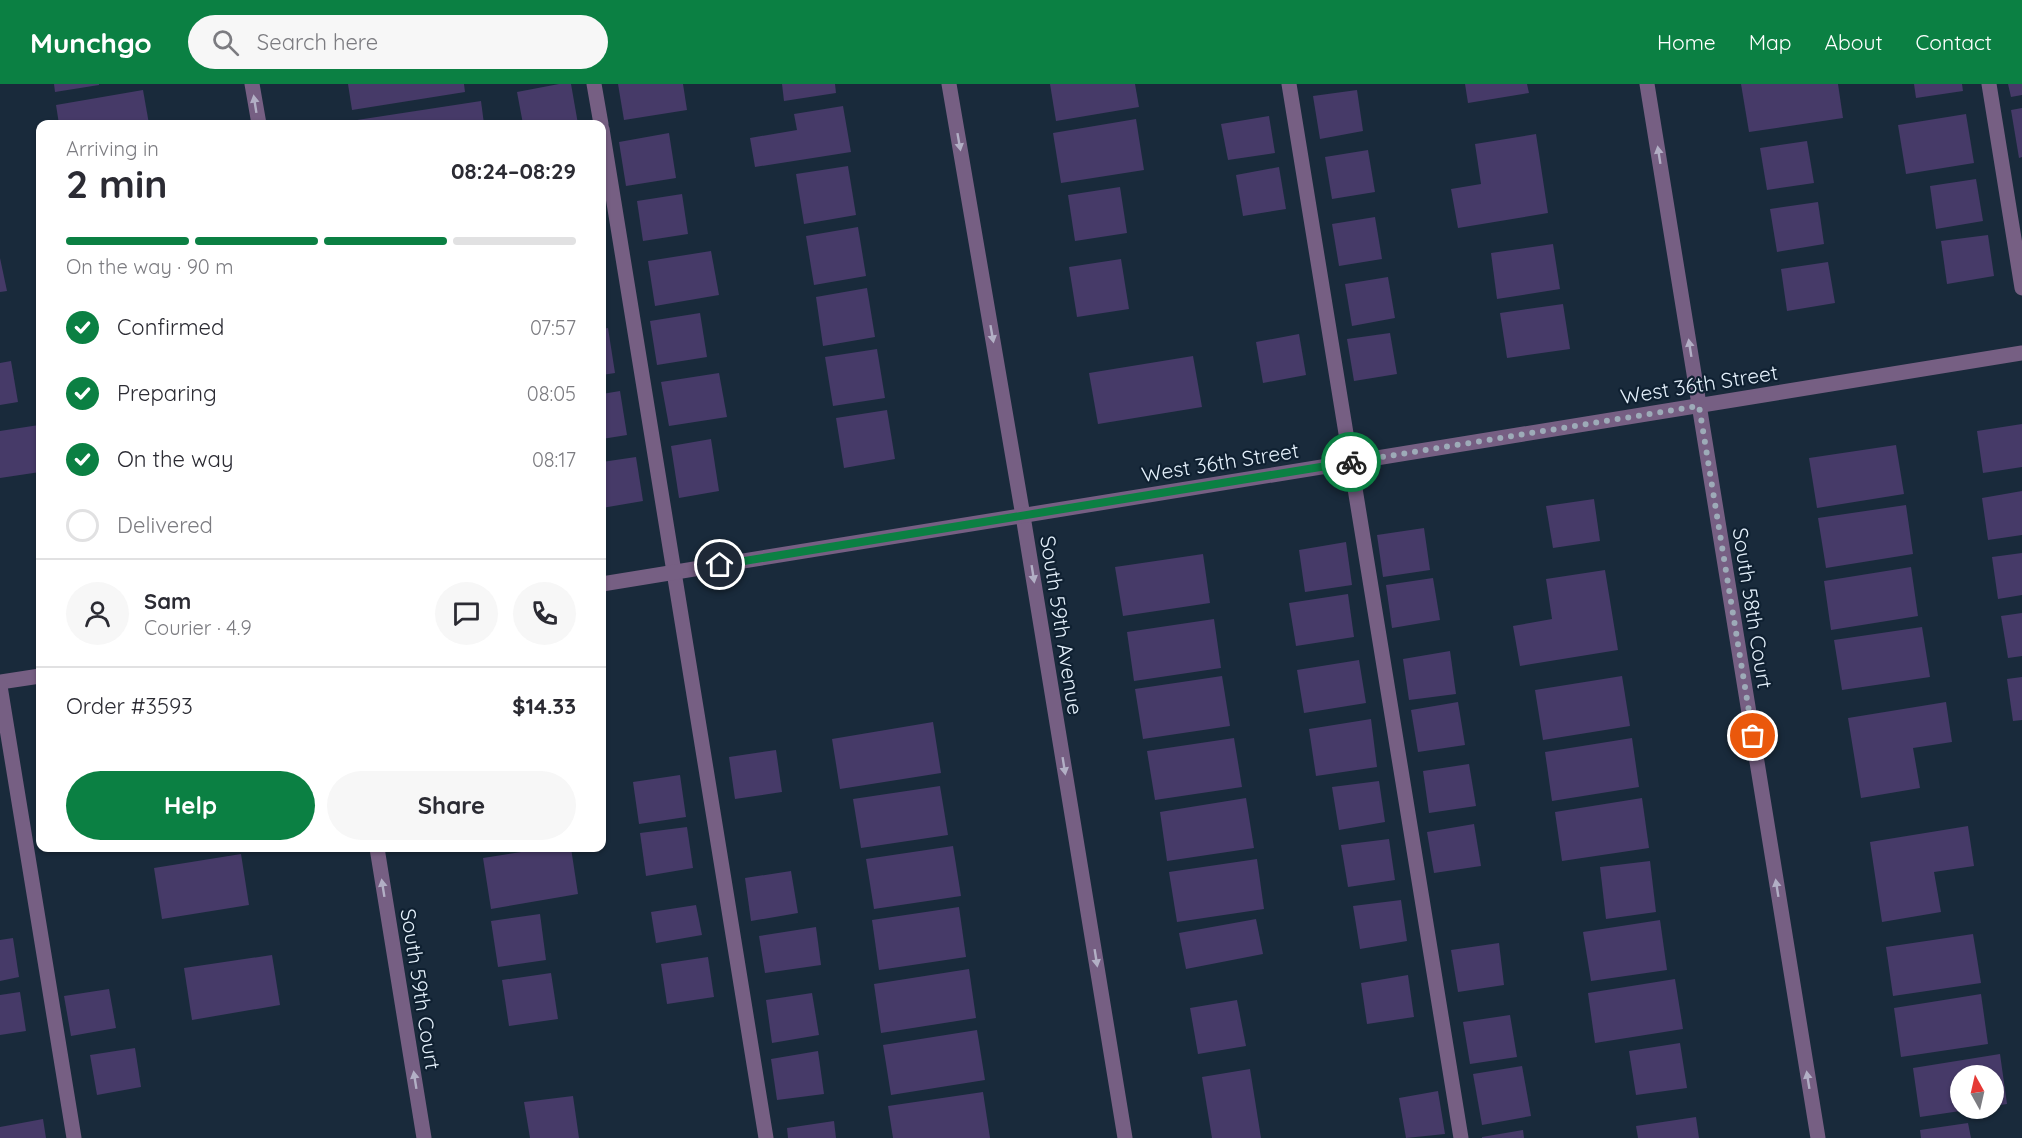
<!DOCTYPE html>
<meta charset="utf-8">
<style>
body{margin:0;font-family:Quicksand,sans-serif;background:#f7f7f7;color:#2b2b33;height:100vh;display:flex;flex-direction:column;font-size:22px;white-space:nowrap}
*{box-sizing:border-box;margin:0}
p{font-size:20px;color:#7c7c81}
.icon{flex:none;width:33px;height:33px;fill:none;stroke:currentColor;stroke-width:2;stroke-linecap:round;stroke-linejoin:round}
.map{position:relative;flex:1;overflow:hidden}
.details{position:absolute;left:36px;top:36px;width:570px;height:732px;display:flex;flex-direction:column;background:#fff;border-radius:12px;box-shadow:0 2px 4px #0004}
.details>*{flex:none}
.needle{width:39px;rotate:352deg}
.fabs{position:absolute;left:1950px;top:981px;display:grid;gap:12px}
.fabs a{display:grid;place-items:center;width:54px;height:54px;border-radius:50%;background:#fff;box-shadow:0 2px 4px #0004;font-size:30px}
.pin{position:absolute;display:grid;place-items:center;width:51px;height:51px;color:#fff;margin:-26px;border:3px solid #fff;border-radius:50%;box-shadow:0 2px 6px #0007}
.courier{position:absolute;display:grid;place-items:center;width:60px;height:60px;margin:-30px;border:4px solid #0b8043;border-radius:50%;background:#fff;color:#222;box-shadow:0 2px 8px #0007}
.head em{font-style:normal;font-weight:800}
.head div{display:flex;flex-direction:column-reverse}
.head{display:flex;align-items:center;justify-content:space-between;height:102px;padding:0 30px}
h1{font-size:39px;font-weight:800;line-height:45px}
.bar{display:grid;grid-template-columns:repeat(4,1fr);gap:9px 6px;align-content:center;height:72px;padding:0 30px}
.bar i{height:8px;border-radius:4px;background:#e1e1e2}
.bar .selected{background:#0b8043}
.bar p{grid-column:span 4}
.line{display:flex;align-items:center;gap:15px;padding:0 30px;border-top:2px solid #e1e1e2}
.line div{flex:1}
.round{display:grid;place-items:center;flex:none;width:63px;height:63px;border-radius:32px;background:#f7f7f7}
ol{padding:0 30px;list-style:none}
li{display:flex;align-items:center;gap:18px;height:66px}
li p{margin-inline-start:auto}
li .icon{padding:6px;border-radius:50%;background:#0b8043;color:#fff;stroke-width:4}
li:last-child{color:#7c7c81}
li i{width:33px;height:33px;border:3px solid #e1e1e2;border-radius:50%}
.cta{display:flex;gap:12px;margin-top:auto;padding:12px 30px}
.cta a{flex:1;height:69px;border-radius:36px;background:#0b8043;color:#fff;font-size:24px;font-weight:800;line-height:69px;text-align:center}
.cta a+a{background:#f7f7f7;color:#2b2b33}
header{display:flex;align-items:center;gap:36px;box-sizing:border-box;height:84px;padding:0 30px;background:#0b8043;color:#fff}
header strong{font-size:28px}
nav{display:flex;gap:33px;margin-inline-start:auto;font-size:21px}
.search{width:420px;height:54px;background:#f7f7f7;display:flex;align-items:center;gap:15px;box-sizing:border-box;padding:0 21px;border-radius:33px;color:#7c7c81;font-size:22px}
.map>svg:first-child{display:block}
.building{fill:#463a68}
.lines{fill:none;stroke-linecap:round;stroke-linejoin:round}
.minor{stroke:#765f83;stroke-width:15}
.oneway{fill:#b2afc5}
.done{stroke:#9dabb8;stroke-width:6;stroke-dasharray:0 10.8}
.route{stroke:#0b8043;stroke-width:8}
.labels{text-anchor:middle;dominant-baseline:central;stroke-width:4.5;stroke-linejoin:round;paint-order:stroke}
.street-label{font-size:21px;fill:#e4f0fb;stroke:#0f2031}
</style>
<header>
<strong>Munchgo</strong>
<div class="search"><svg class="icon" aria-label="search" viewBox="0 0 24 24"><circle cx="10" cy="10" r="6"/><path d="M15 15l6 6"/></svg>Search here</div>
<nav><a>Home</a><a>Map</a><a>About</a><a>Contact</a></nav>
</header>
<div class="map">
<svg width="2022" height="1054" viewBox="0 0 2022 1054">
<rect width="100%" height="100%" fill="#192a3b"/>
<g class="building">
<polygon points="54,0 99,0 99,1 55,8"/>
<polygon points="348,0 464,0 465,8 352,26"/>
<polygon points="559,0 571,0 578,40 523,40 517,8"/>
<polygon points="618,0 683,0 687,26 624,36"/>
<polygon points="782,0 835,0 836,9 784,17"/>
<polygon points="1050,0 1135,0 1139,23 1056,37"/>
<polygon points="1465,0 1527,0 1529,9 1468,19"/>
<polygon points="1741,0 1838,0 1843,34 1749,48"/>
<polygon points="1914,0 1962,0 1963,7 1916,14"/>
<polygon points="2008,0 2022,0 2022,11 2011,13"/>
<polygon points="143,6 149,40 59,40 56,21"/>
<polygon points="1357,6 1363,47 1320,55 1313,12"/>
<polygon points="481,17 484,40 354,40 357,36"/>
<polygon points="843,22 851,68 755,83 750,54 797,46 794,30"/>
<polygon points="2022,24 2022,73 2019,74 2011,26"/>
<polygon points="1966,30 1974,79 1906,90 1898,41"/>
<polygon points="1269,32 1275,69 1228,76 1221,40"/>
<polygon points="1136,35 1144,86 1061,99 1053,49"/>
<polygon points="669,49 676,94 626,102 619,58"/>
<polygon points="1536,50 1548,129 1458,144 1451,105 1481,100 1475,60"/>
<polygon points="1807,57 1814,99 1767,106 1760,64"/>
<polygon points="1368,66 1375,108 1332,115 1325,73"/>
<polygon points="848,82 856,131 804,140 796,90"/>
<polygon points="1279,83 1286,125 1243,132 1236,91"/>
<polygon points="1976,95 1983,137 1936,145 1930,102"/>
<polygon points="1120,103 1127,149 1075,157 1068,111"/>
<polygon points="682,110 688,150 643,157 637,117"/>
<polygon points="1818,118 1824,160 1777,168 1770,125"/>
<polygon points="1375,133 1382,175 1339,182 1332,140"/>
<polygon points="858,143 866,192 814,201 806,152"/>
<polygon points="1988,151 1994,192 1947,200 1941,157"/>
<polygon points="1553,160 1560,205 1497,215 1491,169"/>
<polygon points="711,167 719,211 655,222 648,177"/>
<polygon points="0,174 7,207 0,208"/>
<polygon points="1121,175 1129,225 1077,233 1069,183"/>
<polygon points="1828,178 1835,219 1787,227 1781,185"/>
<polygon points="1388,193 1395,234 1352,242 1345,200"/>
<polygon points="867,204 875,253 823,262 816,213"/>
<polygon points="1563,220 1570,265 1507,274 1500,229"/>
<polygon points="700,229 707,273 657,281 650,237"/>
<polygon points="608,244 615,289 602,291 602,245"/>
<polygon points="1390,249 1397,290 1354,297 1347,255"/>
<polygon points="1299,250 1306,291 1263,299 1256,258"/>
<polygon points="877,265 885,314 833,322 825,273"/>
<polygon points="1193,272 1202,323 1098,340 1089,289"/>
<polygon points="11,277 18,318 0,321 0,279"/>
<polygon points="719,289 727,333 669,342 661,298"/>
<polygon points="620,307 627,351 602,355 602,310"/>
<polygon points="887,326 895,375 844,384 836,334"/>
<polygon points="2022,340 2022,383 1983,389 1977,347"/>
<polygon points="39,341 40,388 0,394 0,347"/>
<polygon points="711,355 719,407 679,414 671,362"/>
<polygon points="1896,361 1904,410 1817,424 1809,374"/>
<polygon points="636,373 643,417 602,424 602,378"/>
<polygon points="2022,407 2022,451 1988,456 1982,414"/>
<polygon points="1594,415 1600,457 1553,464 1546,422"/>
<polygon points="1906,421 1913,470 1826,484 1818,434"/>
<polygon points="1424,444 1430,486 1383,493 1377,451"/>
<polygon points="1346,458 1352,501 1305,508 1299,466"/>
<polygon points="2022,469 2022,511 1998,515 1992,473"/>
<polygon points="1203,470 1210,519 1123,532 1115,483"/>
<polygon points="1911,483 1918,532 1831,546 1824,497"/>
<polygon points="1605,486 1618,566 1520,582 1513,542 1552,535 1546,495"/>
<polygon points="1433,494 1440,536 1392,544 1386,501"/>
<polygon points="1348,510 1354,553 1296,562 1289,519"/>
<polygon points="2022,529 2022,572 2008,574 2001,532"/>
<polygon points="1214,535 1221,584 1134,597 1127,548"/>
<polygon points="1922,543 1930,593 1842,606 1834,556"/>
<polygon points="1450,567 1456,610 1409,616 1403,575"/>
<polygon points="1359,576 1366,619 1304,629 1297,586"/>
<polygon points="1222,592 1230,642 1143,655 1135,605"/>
<polygon points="1622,592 1630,642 1543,656 1535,606"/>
<polygon points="2022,593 2022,636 2013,637 2007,595"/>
<polygon points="1458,618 1465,661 1418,668 1411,626"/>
<polygon points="1946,618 1952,658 1913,664 1920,704 1861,714 1848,634"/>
<polygon points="1371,635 1377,683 1316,692 1309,645"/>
<polygon points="933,638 941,689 840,705 832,655"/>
<polygon points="1234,654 1242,703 1155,716 1147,667"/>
<polygon points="1632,654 1639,703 1552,717 1545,668"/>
<polygon points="776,666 782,708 735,715 729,673"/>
<polygon points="1469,680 1476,722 1429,729 1423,687"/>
<polygon points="680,691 686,733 639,740 633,698"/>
<polygon points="1379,697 1385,738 1339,746 1332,703"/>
<polygon points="940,702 948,751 861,764 853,715"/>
<polygon points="1246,714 1254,764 1167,777 1160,728"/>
<polygon points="1642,714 1649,764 1562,777 1555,728"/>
<polygon points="1474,740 1481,782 1434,789 1427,748"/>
<polygon points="1968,742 1974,782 1934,788 1941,828 1882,838 1870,758"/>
<polygon points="687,743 693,784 646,792 640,749"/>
<polygon points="1389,755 1395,796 1348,803 1341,761"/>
<polygon points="953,762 961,812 874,825 866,775"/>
<polygon points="547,764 571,764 578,810 491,825 483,774"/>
<polygon points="241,770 249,821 162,835 154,784"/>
<polygon points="1257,775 1264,825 1177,838 1169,788"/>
<polygon points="1650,777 1656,828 1606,835 1600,783"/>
<polygon points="791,787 798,829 751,837 745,794"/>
<polygon points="1401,816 1407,857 1360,865 1353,822"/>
<polygon points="696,821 702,851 656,859 651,828"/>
<polygon points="959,823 966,873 879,886 872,836"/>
<polygon points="540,830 546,876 498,883 491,837"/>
<polygon points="1256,835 1263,870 1186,885 1179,849"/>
<polygon points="1660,836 1667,886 1591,897 1583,848"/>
<polygon points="816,843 821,881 765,889 759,852"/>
<polygon points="1973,850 1981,899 1893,912 1886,863"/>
<polygon points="13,854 19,893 0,897 0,856"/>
<polygon points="1499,859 1504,901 1458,908 1451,866"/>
<polygon points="272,871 280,921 192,936 184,884"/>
<polygon points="708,873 714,913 667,920 661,880"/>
<polygon points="969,885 976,934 881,949 874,900"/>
<polygon points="551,889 558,935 509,942 502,896"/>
<polygon points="1408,891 1414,933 1367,940 1361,899"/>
<polygon points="1675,895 1683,945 1595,959 1588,909"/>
<polygon points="109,905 116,944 71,952 64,912"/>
<polygon points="20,908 26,947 0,951 0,911"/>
<polygon points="812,909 819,951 772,959 766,916"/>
<polygon points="1981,910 1988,960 1901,973 1894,924"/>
<polygon points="1237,916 1246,962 1198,970 1190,924"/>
<polygon points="1510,931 1517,973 1470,980 1463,938"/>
<polygon points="977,946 985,996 891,1011 883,961"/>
<polygon points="1680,959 1687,1004 1636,1011 1629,967"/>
<polygon points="135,964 141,1003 97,1011 90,971"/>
<polygon points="818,967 824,1010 777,1016 771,975"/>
<polygon points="2000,970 2007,1020 1994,1022 1994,992 1960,992 1960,1024 1967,1026 1920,1033 1913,984"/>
<polygon points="1522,982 1531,1032 1482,1041 1473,990"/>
<polygon points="1250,985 1261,1054 1212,1054 1202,993"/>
<polygon points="1438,1007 1445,1050 1406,1054 1399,1014"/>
<polygon points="983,1008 990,1054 893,1054 888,1022"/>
<polygon points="573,1012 579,1054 530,1054 524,1018"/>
<polygon points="1696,1033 1699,1054 1638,1054 1636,1042"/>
<polygon points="43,1035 46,1054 0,1054 0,1043"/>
<polygon points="834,1037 836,1054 788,1054 787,1044"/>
<polygon points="1968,1039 1971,1054 1921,1054 1920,1046"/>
<polygon points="1523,1046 1524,1054 1482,1054 1482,1053"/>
</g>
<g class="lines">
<g class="minor">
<polyline points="252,0 259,40"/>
<polyline points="594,0 601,40"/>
<polyline points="949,0 1023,432 1125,1054"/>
<polyline points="1289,0 1461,1054"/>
<polyline points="1647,0 1818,1054"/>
<polyline points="1989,0 2022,204"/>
<polyline points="602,45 766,1054"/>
<polyline points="602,500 2022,269"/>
<polyline points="0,598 40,592"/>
<polyline points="0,602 74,1054"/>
<polyline points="377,764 424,1054"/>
</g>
</g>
<defs><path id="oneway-solid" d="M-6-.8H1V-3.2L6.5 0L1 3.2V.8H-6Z" transform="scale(1.5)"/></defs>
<g class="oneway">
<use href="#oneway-solid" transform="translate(255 20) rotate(-99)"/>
<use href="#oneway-solid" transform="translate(959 58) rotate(80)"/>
<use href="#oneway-solid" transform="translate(1659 71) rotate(-99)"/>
<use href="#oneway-solid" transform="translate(992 250) rotate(80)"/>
<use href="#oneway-solid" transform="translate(1690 264) rotate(-99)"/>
<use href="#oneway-solid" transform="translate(1033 490) rotate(81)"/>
<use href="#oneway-solid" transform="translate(1064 682) rotate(81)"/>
<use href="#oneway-solid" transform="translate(383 804) rotate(-99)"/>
<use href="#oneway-solid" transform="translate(1777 804) rotate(-99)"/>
<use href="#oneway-solid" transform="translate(1096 874) rotate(81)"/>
<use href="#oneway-solid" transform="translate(415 996) rotate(-99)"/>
<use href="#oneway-solid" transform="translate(1808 996) rotate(-99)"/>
</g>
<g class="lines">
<polyline class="done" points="1351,378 1699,322 1753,652"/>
<polyline class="route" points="720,481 1351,378"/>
</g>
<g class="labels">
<g class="street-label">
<text transform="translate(1699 300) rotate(-9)">West 36th Street</text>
<text transform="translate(1220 378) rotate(-9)">West 36th Street</text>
<text transform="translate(1753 524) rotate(81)">South 58th Court</text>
<text transform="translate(1062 541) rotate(81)">South 59th Avenue</text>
<text transform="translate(421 905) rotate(81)">South 59th Court</text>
</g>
</g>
</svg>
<div class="fabs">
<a><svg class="needle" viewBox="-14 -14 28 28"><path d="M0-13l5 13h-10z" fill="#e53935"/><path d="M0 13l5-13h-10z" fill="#7c7c81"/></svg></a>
</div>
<div class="pin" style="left:1753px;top:652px;background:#ea580c"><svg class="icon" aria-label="bag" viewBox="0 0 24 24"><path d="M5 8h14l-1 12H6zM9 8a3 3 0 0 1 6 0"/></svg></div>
<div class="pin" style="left:720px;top:481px;background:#1f2937"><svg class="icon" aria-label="home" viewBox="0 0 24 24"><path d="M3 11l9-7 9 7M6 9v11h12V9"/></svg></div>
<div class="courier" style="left:1351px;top:378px"><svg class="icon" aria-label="bike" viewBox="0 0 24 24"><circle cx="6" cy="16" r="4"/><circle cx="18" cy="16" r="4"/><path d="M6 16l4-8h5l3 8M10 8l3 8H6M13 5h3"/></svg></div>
<section class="details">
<div class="head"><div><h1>2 min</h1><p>Arriving in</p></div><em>08:24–08:29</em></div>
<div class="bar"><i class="selected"></i><i class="selected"></i><i class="selected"></i><i></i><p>On the way · 90 m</p></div>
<ol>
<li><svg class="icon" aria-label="check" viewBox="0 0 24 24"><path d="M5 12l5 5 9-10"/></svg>Confirmed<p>07:57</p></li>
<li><svg class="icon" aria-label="check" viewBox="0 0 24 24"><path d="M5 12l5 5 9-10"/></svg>Preparing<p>08:05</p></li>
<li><svg class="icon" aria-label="check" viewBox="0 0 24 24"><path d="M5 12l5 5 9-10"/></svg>On the way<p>08:17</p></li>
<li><i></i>Delivered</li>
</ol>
<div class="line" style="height:108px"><a class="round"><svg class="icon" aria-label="person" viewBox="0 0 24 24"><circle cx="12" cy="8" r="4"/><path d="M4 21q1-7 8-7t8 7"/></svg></a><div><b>Sam</b><p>Courier · 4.9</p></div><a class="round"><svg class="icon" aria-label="chat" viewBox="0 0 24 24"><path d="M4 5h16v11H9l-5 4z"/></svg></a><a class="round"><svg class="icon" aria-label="phone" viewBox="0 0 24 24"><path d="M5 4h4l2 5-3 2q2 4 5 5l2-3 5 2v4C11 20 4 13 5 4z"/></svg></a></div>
<div class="line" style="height:78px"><div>Order #3593</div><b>$14.33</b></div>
<div class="cta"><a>Help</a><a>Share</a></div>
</section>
</div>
